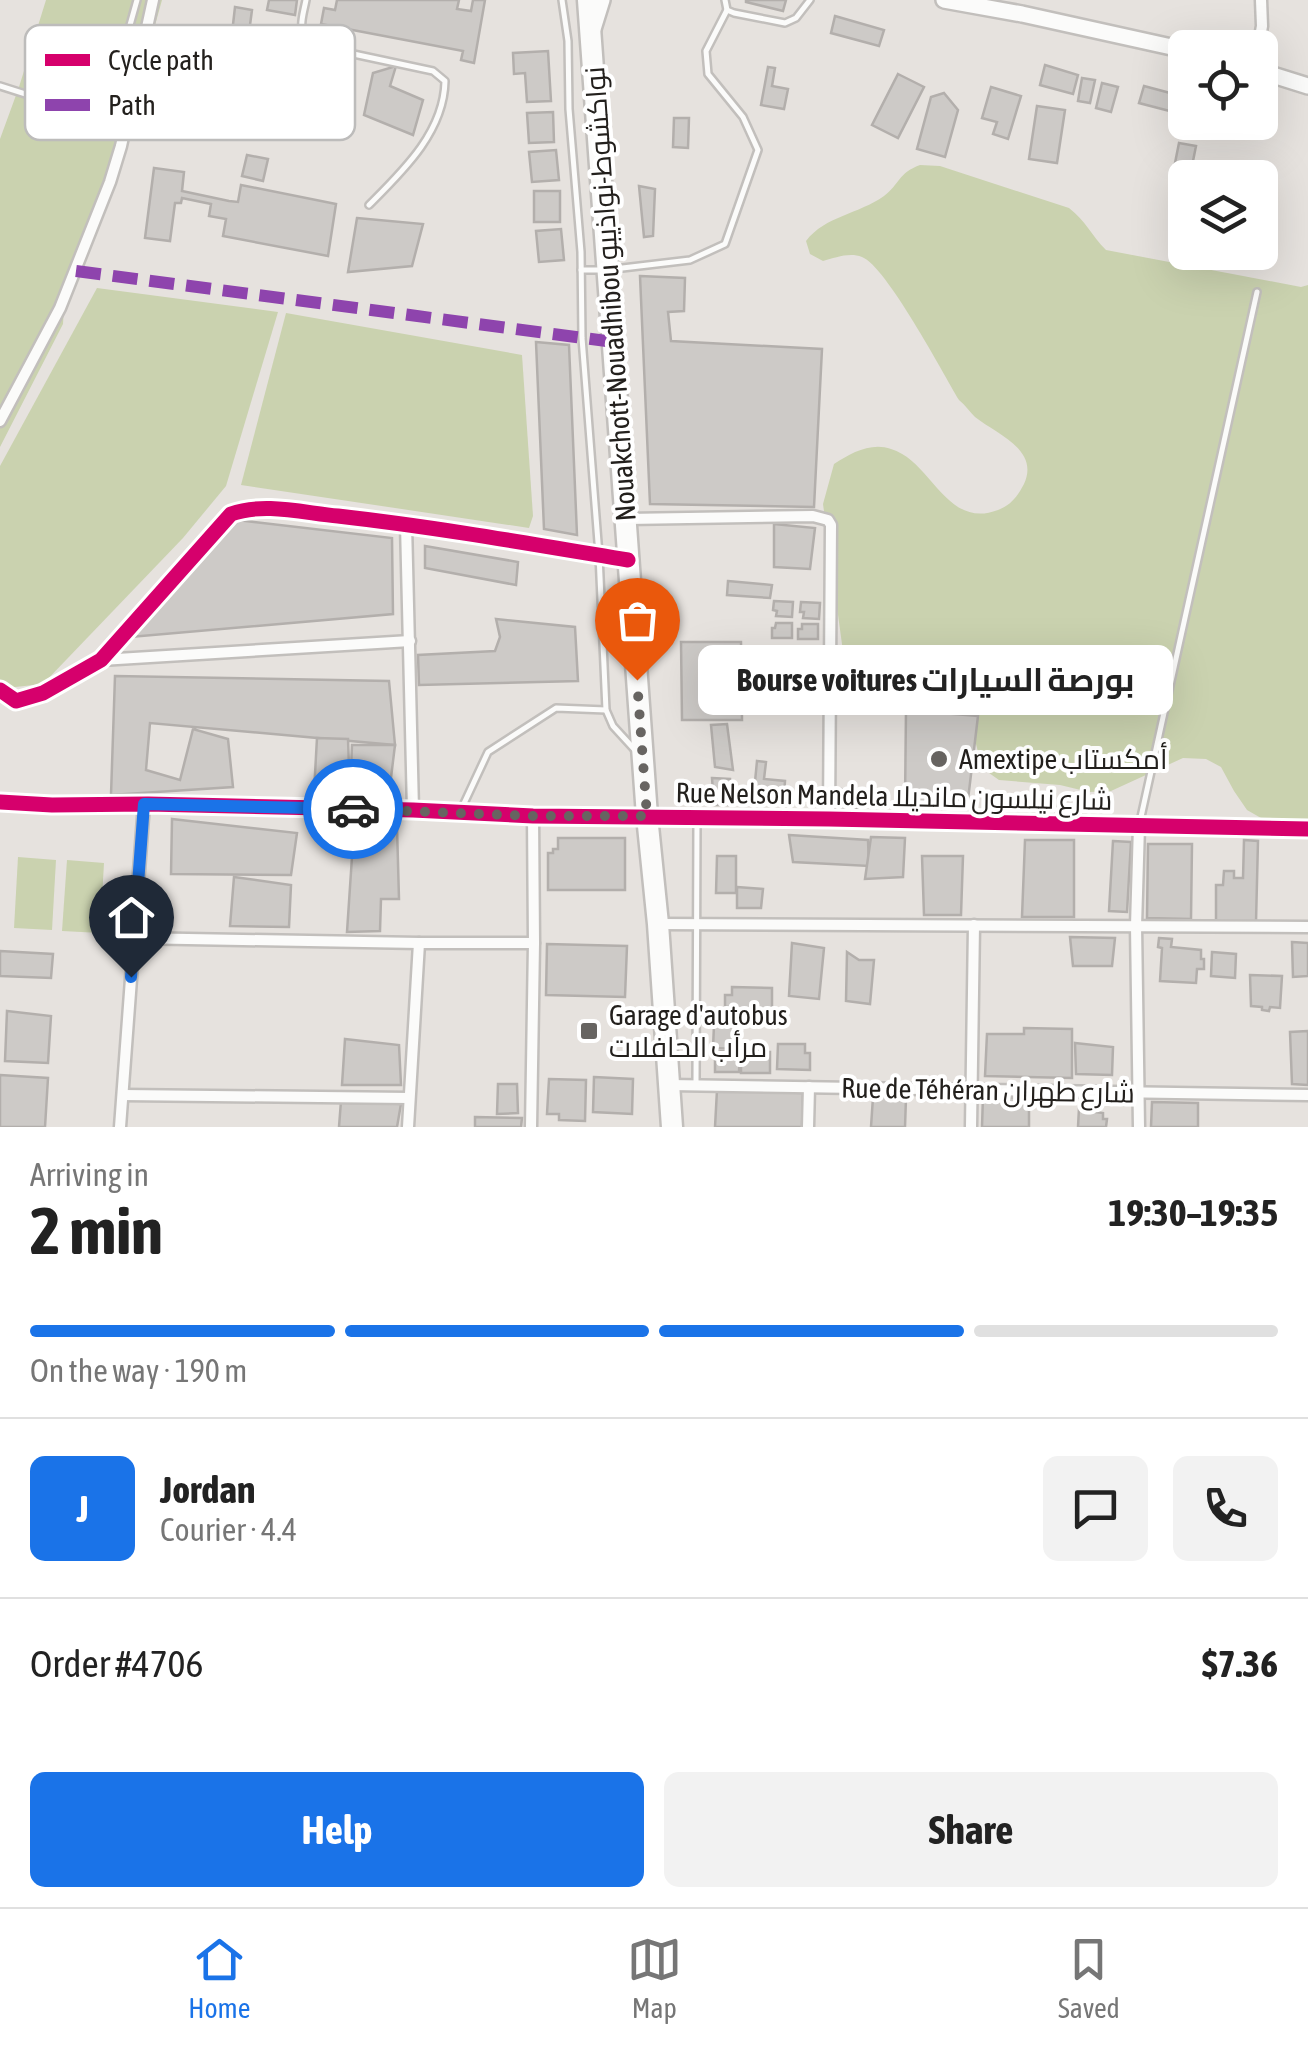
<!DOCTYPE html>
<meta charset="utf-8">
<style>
body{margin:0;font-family:"Asap Condensed",Cairo,sans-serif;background:#f2f2f2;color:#222;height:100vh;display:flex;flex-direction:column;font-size:38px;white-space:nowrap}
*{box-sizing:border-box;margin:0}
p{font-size:32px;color:#767676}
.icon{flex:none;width:55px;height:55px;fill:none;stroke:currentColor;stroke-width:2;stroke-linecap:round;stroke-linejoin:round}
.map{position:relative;height:1127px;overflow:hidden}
.side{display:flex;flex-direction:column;background:#fff;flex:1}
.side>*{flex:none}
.controls{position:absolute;left:1168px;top:30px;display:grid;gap:20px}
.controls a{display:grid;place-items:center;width:110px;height:110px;border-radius:15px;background:#fff;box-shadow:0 10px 40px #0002;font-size:50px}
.pin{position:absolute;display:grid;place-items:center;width:85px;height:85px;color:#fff;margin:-102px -42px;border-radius:50% 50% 50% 0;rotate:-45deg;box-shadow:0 0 10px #0007}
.pin .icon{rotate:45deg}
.courier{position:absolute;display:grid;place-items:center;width:100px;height:100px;margin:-50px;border:8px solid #1a73e8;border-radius:50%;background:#fff;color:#222;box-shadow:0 2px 12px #0007}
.bubble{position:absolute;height:70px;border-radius:15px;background:#fff;box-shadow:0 10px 40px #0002;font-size:32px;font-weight:700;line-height:70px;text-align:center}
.overview em{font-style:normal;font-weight:700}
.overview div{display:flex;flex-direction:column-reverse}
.overview{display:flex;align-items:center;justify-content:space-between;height:170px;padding:0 30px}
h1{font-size:65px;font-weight:700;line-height:75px}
.bar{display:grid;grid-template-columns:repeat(4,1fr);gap:15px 10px;align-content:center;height:120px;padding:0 30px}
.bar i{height:12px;border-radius:8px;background:#e0e0e0}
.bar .current{background:#1a73e8}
.bar p{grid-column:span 4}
.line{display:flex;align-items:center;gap:25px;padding:0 30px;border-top:2px solid #e0e0e0}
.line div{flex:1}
.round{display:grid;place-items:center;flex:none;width:105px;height:105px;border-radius:15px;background:#f2f2f2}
.button{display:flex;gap:20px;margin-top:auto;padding:20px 30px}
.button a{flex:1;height:115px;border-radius:15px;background:#1a73e8;color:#fff;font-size:40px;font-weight:700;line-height:115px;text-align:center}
.button a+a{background:#f2f2f2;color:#222}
.tab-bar{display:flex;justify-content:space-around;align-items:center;height:140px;border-top:2px solid #e0e0e0;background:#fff;font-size:28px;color:#767676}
.tab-bar a{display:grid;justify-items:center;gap:5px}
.tab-bar .current{color:#1a73e8}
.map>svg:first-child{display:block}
.green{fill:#cad2af}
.building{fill:#cdcac7;stroke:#b3afac;stroke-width:2.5}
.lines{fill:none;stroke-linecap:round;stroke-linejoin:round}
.lane-casing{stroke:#c2bfbc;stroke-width:10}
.street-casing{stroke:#c2bfbc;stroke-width:15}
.secondary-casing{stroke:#c2bfbc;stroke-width:20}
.highway-casing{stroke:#c2bfbc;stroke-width:25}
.lane{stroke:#fbfbfa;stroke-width:5}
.street{stroke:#fbfbfa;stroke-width:10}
.secondary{stroke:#fbfbfa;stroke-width:15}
.highway{stroke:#fbfbfa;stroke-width:20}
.quiet{stroke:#8e44ad;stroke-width:12;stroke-dasharray:25 12;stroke-linecap:butt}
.cycleway-casing{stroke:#fff;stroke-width:21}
.cycleway{stroke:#d6006c;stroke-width:15}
.done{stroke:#676461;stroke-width:10;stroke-dasharray:0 18}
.route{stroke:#1a73e8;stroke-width:12}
.poi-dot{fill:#676461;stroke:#fff;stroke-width:4}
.labels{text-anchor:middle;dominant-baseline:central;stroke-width:8;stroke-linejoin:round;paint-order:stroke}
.street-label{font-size:28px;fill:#23201d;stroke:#fff}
.poi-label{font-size:28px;fill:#23201d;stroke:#fff;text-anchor:start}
.key{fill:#fff;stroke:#bdbcbb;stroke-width:2.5}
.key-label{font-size:28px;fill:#23201d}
</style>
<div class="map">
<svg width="1308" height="1127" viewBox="0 0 1308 1127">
<rect width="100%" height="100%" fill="#e6e2de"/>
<g class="green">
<polygon points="46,0 162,0 117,163 65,288 63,324 0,447 0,139 19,87"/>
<path d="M920,165L940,166L1069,208C1086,221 1091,235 1106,250L1301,287L1308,285V825L1268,822L1247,810L1234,791L1221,767L1206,759L1183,758L1111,791L1089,792L1060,785L999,780L982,768L967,708L909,698L906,667L844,659L823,504L834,464C851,453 871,442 891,449C932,461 946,530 998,510C1011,505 1017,497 1024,484C1040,449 996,434 975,417C970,412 965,405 959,400C943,373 886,266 862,257C849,252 835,258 823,261L810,254L806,241C825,216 859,214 884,196C900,184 898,173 920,165Z"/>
<polygon points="97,288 278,312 226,486 183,538 43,684 6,688 0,681 0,466"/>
<polygon points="286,313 522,355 533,516 529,528 241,485"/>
<polygon points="18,857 56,860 52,930 14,928"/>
<polygon points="67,860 104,863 100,933 62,931"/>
</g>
<g class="building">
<polygon points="269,0 297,0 295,15 267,10"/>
<polygon points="337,0 459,0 457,9 471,11 473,0 485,0 474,63 461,60 463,51 321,24 324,8 335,10"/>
<polygon points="746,0 786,0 783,11 746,2"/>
<polygon points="235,7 252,10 244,70 228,68"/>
<polygon points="835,16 884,30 879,46 831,33"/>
<polygon points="548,51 551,101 527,102 525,73 514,74 513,53"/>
<polygon points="1045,65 1078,75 1073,94 1040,85"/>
<polygon points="396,66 390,86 423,100 413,135 364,115 373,73"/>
<polygon points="768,67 775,68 772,86 788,89 784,109 761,105"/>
<polygon points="898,74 924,87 898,138 872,125"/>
<polygon points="1082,78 1095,80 1090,103 1078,101"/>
<polygon points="1102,83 1118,87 1111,112 1096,108"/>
<polygon points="1144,86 1185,97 1181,114 1139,103"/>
<polygon points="991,87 1021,96 1008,139 993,134 997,122 982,118"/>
<polygon points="944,93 958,110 945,157 917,149 931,97"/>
<polygon points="1037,106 1065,110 1057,163 1029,159"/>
<polygon points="553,112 554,142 529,143 527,113"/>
<polygon points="674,118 689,118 688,148 673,147"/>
<polygon points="1179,143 1196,146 1192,166 1175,163"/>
<polygon points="556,150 559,180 532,182 529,152"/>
<polygon points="247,155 268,159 263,181 242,176"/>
<polygon points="154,168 184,172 182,191 229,201 238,202 241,185 336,204 328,256 223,236 226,219 209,216 211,204 182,198 181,203 175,203 170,241 145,238"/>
<polygon points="639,186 655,189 653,236 644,237"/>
<rect x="534" y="191" width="26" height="31"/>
<polygon points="357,218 423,224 412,266 348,272"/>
<polygon points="561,229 564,260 539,262 536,231"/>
<polygon points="640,276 685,278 684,311 668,312 671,341 822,349 814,507 650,504"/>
<polygon points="536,342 569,345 577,535 544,529"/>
<polygon points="237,520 392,538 393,614 130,637"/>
<polygon points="774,524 815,528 810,569 774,567"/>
<polygon points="425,546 518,562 516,585 425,568"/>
<polygon points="728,581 772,585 770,598 727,595"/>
<polygon points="774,601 793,602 792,617 776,616 777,611 773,610"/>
<polygon points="801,602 820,603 819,619 803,618 804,612 800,612"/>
<polygon points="496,619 575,627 578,681 419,685 418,655 495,651 500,637"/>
<polygon points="776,623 792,623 792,638 772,638 772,628 775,628"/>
<polygon points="802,624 818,624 818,639 798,639 798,629 802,629"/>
<polygon points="681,642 741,642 742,720 682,720"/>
<polygon points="115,676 389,681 395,745 150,723 146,770 180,780 193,729 228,739 233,787 111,795"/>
<polygon points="906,710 978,716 967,808 905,802"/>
<polygon points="727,724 733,770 715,767 711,725"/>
<polygon points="317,738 348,739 350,795 314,792"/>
<polygon points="352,745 395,745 389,794 350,795"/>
<polygon points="757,761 766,762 764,779 785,781 784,795 754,792"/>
<polygon points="712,778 730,779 730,805 714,805"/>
<polygon points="841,789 860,793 858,808 841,807"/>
<polygon points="172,819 297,833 291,875 171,874"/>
<polygon points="354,827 397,827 399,899 381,899 380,931 347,932"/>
<polygon points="789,835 868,840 869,866 793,862"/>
<polygon points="871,837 905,838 903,877 865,879"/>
<polygon points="558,838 625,838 625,890 548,890 548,853 553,853 553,849 558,849"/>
<polygon points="1025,840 1074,840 1074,917 1022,917"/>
<polygon points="1244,840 1258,841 1256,922 1216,921 1216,885 1223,885 1224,871 1234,871 1234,878 1243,878"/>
<polygon points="1113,841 1131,842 1127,912 1109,911"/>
<polygon points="1148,844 1192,844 1191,919 1147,918"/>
<polygon points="717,856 736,856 736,893 716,893"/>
<polygon points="922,856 963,856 961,915 924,915"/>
<polygon points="234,877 291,885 289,927 230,926"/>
<polygon points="737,887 763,889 761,908 737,908"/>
<polygon points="1070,937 1115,938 1112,966 1073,966"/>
<polygon points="1159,938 1172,939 1171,947 1201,950 1201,959 1204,959 1204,969 1197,969 1196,983 1160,981 1162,948 1158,947"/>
<polygon points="1292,942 1308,943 1308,976 1293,977"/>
<polygon points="792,943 824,948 819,999 789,996"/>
<polygon points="547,944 627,946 625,997 546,995"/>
<polygon points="0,951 53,954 51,978 0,976"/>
<polygon points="847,952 859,960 874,960 870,1004 846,1001"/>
<polygon points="1212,952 1236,954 1235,978 1211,976"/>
<polygon points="1250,975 1282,976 1280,1008 1270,1007 1269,1011 1262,1010 1262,1007 1251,1006"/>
<polygon points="732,987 772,988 772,1013 769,1012 769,1024 735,1023 736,1015 729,1015 730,1007 725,1007 725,995 732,995"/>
<polygon points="7,1011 51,1016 48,1063 5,1061"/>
<polygon points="717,1018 726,1018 726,1025 737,1025 737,1049 713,1048 714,1025 716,1025"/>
<polygon points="1024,1028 1072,1029 1072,1078 985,1076 987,1034 1024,1034"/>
<polygon points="1308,1031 1308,1085 1292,1084 1290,1032"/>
<polygon points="345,1039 399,1045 401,1085 342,1085"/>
<polygon points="1075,1043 1113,1047 1112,1075 1076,1074"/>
<polygon points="778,1044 805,1044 805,1053 810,1053 810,1070 777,1069"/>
<polygon points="715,1051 740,1052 739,1072 715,1072"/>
<polygon points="741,1051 770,1052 770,1073 741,1073"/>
<polygon points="0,1075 48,1078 45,1127 0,1127"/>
<polygon points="594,1077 633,1079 632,1114 593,1112"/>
<polygon points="549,1079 586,1080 585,1121 559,1120 559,1114 547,1114"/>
<polygon points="498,1084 517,1084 518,1113 497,1114"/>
<polygon points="717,1090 803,1093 802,1127 715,1127"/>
<polygon points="983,1096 1029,1098 1029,1127 982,1127"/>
<polygon points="873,1097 906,1098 905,1127 871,1127"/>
<polygon points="341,1101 401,1104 397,1127 339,1127"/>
<polygon points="1152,1102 1198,1103 1198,1127 1151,1127"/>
<polygon points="1079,1108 1096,1109 1095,1112 1103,1113 1103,1119 1107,1119 1106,1127 1078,1127"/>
<polygon points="475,1117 522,1118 521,1127 475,1127"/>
</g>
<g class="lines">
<g class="lane-casing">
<g id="lane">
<path d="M306,0C302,21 295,33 316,46L433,71L445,81C444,132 403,171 369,205"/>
<polyline points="562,0 568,41 569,109 581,252 582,338 599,555 606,710 613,726 635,750"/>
<polyline points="725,0 727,10 734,13 785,23 796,18 810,0"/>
<polyline points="0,86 88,114 102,110 111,93 137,0"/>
<polyline points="614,269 690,260 725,244 758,150 743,117 708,74 706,51 727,10"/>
<polyline points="581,270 603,270"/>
<polyline points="460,812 488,752 556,708 606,710"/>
<polyline points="1139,826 1257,292"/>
<polyline points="696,1083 697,819"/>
</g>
</g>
<g class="street-casing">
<g id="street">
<polyline points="1258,48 1262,26 1261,0"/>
<polyline points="0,421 60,308 110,182 121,146 153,0"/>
<polyline points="627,519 813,516 828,520 831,525 829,819"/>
<polyline points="406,524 413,810"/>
<polyline points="101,660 410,641"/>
<path d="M0,690L16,701L43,693L101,660L231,514C264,502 304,513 338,516C435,527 531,544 627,560"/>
<polyline points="0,802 52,805 148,804 413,810 533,816 829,819 1308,829"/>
<polyline points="1139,826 1136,926 1139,1127"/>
<polyline points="658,924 1308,927"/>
<polyline points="133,938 419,943 534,943"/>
<polyline points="670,1085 1308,1095"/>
<polyline points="123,1095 409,1098"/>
<polyline points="120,1127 144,804"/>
<polyline points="408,1127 419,943"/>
<polyline points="531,1127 534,943 533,816"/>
<polyline points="808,1127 809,1087"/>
<polyline points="971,1127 974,925"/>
</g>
</g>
<g class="secondary-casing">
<g id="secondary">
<polyline points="944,0 1022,14 1185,50"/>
<polyline points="593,29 602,0"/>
<polyline points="1260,71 1308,86"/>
</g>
</g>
<g class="highway-casing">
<polyline id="highway" points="588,0 647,816 658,924 672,1127"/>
</g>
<use href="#lane" class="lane"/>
<use href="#street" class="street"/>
<use href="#secondary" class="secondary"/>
<use href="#highway" class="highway"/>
<polyline class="quiet" points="76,271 614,342"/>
<g class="cycleway-casing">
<g id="cycleway">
<path d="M0,690L16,701L43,693L101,660L231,514C264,502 304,513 338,516C435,527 532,544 628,560"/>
<polyline points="0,802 52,805 148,804 413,810 533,816 829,819 1308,829"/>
</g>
</g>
<use href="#cycleway" class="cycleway"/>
</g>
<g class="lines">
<polyline class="done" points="353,809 533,816 647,816 637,680"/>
<polyline class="route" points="131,977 144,804 353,809"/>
</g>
<g class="poi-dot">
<circle cx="939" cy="759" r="10"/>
<rect x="579" y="1021" width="20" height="20" rx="5"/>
</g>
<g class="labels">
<g class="street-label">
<text transform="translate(610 294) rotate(-94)">Nouakchott-Nouadhibou نواكشوط-نواذيبو</text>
<text transform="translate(894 796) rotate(1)">Rue Nelson Mandela شارع نيلسون مانديلا</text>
<text transform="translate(988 1090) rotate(1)">Rue de Téhéran شارع طهران</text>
</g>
<g class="poi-label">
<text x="959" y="759">Amextipe أمكستاب</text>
<text x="609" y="1015">Garage d'autobus<tspan x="609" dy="32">مرأب الحافلات</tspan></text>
</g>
</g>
<rect x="25" y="25" width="330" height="115" rx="15" class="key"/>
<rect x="45" y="54" width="45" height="12" fill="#d6006c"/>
<rect x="45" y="99" width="45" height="12" fill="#8e44ad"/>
<g class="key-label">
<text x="108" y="70">Cycle path</text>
<text x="108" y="115">Path</text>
</g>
</svg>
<div class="controls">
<a><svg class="icon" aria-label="locate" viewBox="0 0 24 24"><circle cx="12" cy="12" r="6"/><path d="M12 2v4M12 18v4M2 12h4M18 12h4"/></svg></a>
<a><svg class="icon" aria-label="layers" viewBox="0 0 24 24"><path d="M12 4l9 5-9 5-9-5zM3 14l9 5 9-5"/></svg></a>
</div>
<div class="pin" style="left:637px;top:680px;background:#ea580c"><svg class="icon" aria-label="bag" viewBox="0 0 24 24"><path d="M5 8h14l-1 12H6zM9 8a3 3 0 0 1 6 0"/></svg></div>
<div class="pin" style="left:131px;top:977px;background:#1f2937"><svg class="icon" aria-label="home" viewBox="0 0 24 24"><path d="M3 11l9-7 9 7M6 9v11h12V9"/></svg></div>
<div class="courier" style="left:353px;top:809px"><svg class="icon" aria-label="car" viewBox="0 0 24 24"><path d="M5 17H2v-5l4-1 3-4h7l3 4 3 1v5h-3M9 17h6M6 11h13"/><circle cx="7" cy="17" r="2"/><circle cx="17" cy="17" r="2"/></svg></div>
<div class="bubble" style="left:698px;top:645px;width:475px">Bourse voitures بورصة السيارات</div>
</div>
<section class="side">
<div class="overview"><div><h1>2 min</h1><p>Arriving in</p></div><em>19:30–19:35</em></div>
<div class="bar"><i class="current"></i><i class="current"></i><i class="current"></i><i></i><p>On the way · 190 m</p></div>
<div class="line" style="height:180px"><b class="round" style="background:#1a73e8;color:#fff">J</b><div><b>Jordan</b><p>Courier · 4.4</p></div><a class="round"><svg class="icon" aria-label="chat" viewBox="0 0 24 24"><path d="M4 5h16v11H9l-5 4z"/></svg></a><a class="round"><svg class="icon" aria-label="phone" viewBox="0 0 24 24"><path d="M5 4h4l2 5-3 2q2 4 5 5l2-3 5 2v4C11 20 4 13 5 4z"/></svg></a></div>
<div class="line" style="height:130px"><div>Order #4706</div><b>$7.36</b></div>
<div class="button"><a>Help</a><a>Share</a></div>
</section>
<nav class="tab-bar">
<a class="current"><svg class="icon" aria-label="home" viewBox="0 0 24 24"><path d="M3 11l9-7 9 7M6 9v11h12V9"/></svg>Home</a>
<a><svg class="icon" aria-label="map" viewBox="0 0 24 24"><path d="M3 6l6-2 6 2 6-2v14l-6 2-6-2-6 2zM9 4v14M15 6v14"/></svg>Map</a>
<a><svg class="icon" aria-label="saved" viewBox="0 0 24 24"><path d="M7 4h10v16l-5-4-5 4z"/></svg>Saved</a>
</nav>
